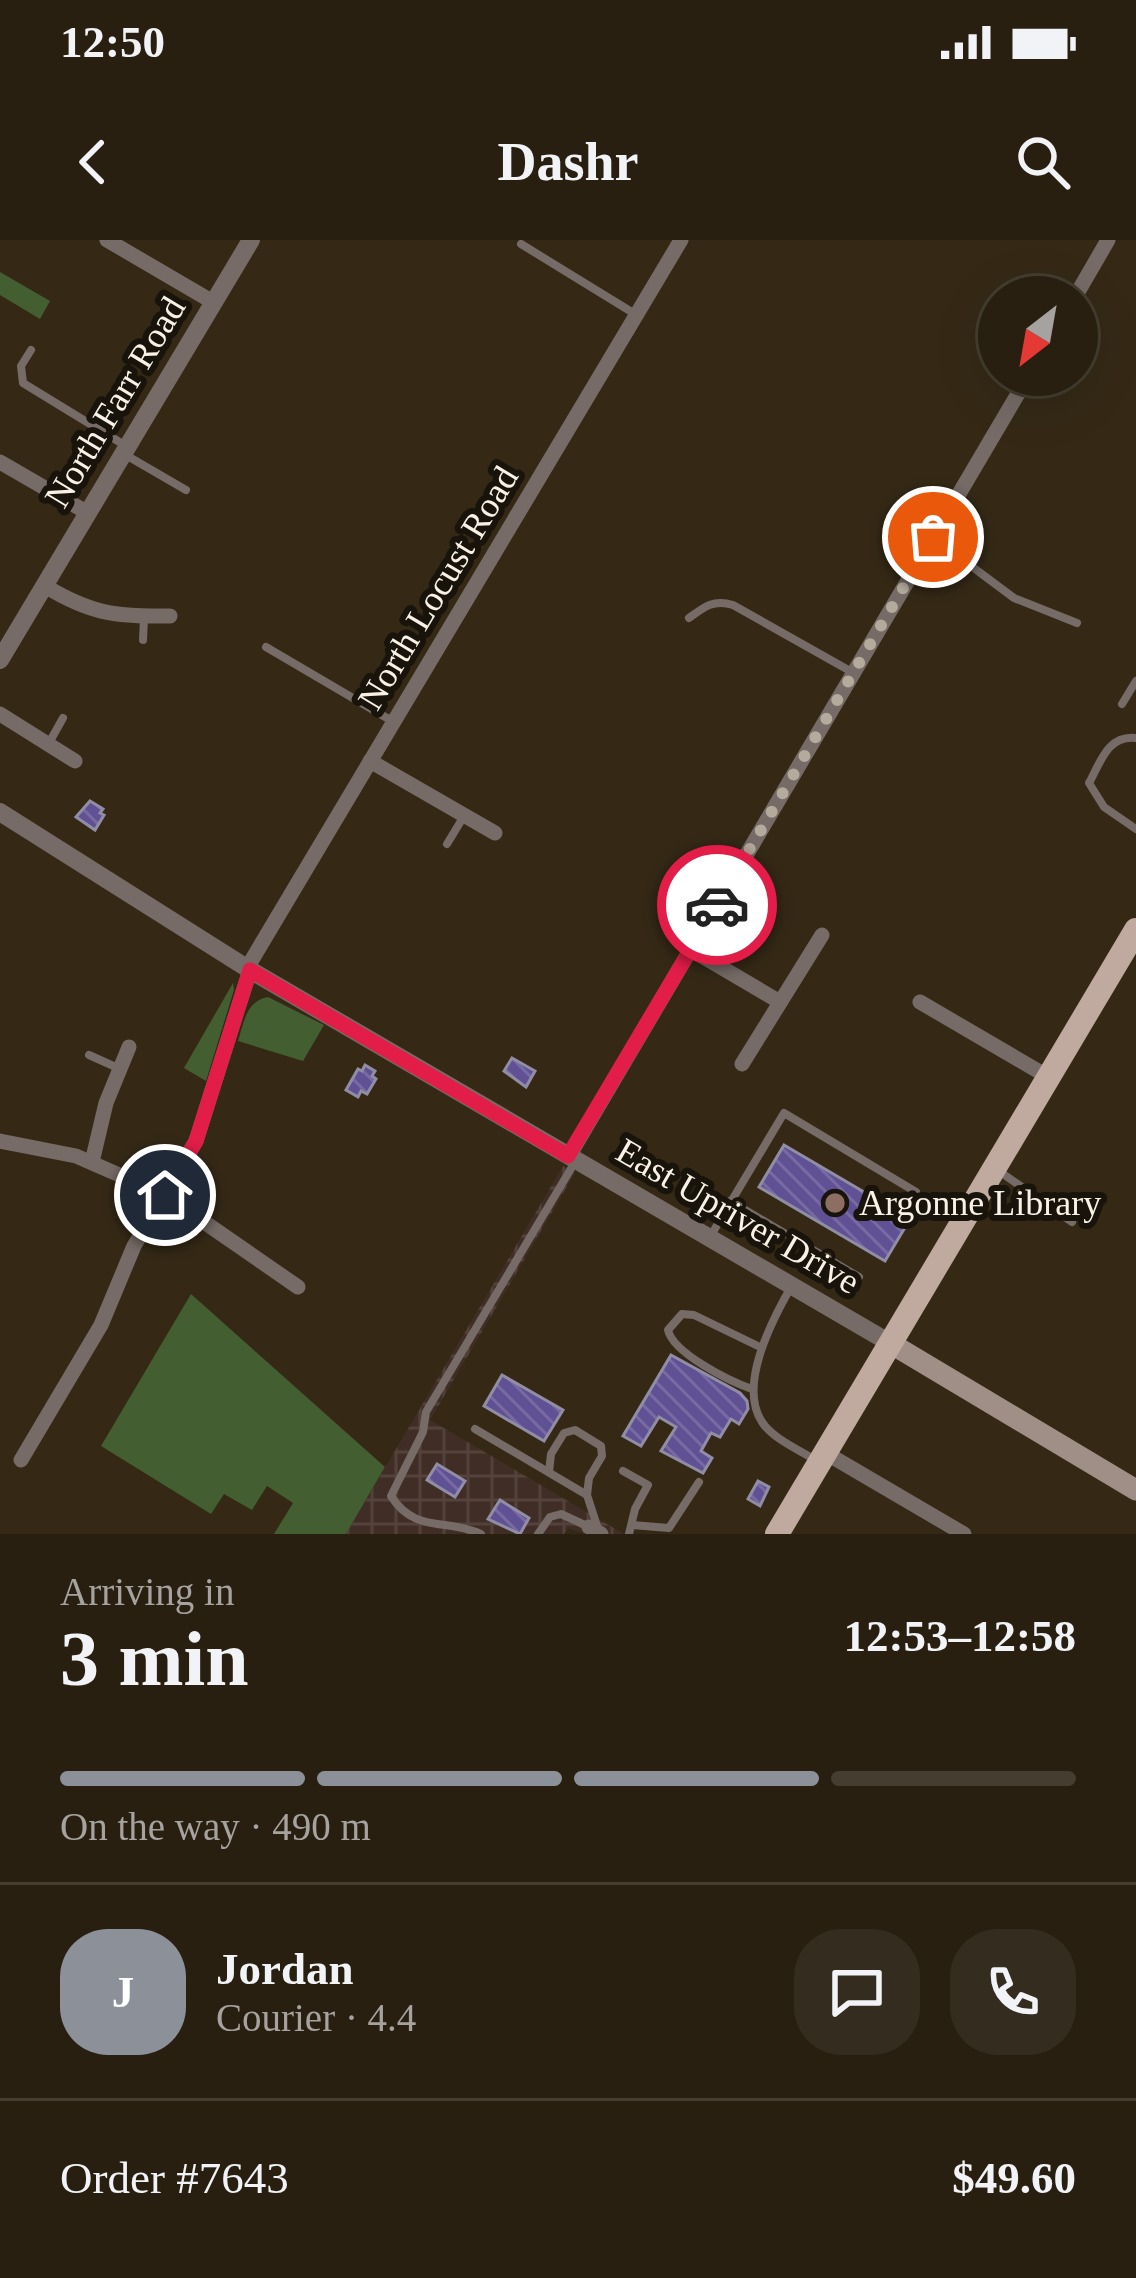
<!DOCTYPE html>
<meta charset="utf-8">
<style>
body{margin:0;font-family:Georgia,serif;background:#342c1e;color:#f1f3f6;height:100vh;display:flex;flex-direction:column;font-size:45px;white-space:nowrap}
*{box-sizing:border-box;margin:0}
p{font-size:39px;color:#a5a29f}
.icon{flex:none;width:66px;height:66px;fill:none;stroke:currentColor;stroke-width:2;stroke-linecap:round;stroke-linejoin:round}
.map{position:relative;height:1294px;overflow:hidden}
.panel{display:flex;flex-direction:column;background:#281f10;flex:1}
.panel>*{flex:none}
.needle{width:78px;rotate:211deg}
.buttons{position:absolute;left:978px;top:36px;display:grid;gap:24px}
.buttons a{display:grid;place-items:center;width:120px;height:120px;border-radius:50%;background:#281f10;box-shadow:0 12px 48px #0002,0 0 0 3px #443d30;font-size:60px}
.pin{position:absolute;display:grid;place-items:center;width:102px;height:102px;color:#fff;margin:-51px;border:6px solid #fff;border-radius:50%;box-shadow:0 3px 12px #0007}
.courier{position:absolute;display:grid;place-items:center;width:120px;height:120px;margin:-60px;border:9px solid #e11d48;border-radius:50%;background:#fff;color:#222;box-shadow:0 3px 15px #0007}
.overview em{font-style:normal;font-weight:700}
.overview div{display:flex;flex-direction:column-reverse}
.overview{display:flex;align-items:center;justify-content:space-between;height:204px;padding:0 60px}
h1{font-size:78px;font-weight:700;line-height:90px}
.bar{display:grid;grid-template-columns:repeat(4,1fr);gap:18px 12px;align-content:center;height:144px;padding:0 60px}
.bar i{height:15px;border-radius:9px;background:#443d30}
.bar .active{background:#8c9099}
.bar p{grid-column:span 4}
.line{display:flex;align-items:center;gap:30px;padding:0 60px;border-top:3px solid #443d30}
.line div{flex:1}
.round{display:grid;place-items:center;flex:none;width:126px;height:126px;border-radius:48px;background:#342c1e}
.status{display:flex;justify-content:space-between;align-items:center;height:84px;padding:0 60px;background:#281f10;direction:ltr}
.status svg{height:33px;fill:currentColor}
header{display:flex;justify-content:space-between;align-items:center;height:156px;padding:0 60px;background:#281f10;font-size:54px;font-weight:700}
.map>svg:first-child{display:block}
.industrial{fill:url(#industrial-grid)}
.grass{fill:#435e31}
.building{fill:url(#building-back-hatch);stroke:#908da4;stroke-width:3}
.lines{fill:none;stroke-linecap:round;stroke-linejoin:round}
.service{stroke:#766b66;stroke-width:8}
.minor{stroke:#766b66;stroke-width:15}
.tertiary{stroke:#766b66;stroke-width:18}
.secondary{stroke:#a08f86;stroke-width:21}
.primary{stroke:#c0aa9f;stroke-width:24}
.done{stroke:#b4ab9d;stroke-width:12;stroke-dasharray:0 21.6}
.route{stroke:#e11d48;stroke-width:15}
.education-dot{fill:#8d6e63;stroke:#18130b;stroke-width:4.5}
.labels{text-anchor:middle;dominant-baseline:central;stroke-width:12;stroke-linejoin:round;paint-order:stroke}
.street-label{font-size:36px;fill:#f9f1e5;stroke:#18130b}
.poi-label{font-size:36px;fill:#f9f1e5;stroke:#18130b;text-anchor:start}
</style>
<div class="status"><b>12:50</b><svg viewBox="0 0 49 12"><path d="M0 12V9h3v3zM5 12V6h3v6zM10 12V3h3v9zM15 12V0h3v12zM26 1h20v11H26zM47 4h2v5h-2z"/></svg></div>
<header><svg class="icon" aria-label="back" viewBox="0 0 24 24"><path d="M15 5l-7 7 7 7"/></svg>Dashr<svg class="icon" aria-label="search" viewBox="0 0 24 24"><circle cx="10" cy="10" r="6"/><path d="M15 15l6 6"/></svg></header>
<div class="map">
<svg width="1136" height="1294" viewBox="0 0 1136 1294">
<defs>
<pattern id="industrial-grid" width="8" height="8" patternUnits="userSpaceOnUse" patternTransform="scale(3)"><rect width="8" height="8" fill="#402e26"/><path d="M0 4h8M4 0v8" fill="none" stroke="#53423b"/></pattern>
<pattern id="building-back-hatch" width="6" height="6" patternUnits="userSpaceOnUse" patternTransform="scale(3)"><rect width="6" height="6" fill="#605194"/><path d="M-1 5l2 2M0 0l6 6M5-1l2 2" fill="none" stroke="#786aa3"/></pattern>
</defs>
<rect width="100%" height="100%" fill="#352916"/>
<polygon class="industrial" points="563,926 575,933 430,1180 624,1294 587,1294 568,1288 564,1294 346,1294"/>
<g class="grass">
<polygon points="0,32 50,61 40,79 0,55"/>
<polygon points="233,743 234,750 206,841 184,828"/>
<path d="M268,757L324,785L303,821L238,801C244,782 246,761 268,757Z"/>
<polygon points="191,1054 385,1227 346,1294 274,1294 293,1263 267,1246 252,1270 224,1254 211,1274 101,1206"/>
</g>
<g class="building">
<polygon points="90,561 103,569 100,573 104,575 95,590 76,577"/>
<polygon points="512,818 535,831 526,847 504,831"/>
<polygon points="365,825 375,831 372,836 376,839 367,854 361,851 358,857 346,850 358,829 362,831"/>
<polygon points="784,905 910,979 885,1021 759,947"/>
<polygon points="671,1115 740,1153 747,1161 748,1169 739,1184 731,1179 720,1197 711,1193 701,1211 712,1218 703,1233 661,1211 676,1187 659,1177 641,1206 623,1196"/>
<polygon points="502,1135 563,1170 544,1201 484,1166"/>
<polygon points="437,1224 465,1241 455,1257 427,1240"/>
<polygon points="758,1241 769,1247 760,1266 748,1259"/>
<polygon points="500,1260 529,1278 520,1294 488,1279"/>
</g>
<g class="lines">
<g class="service">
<polyline points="521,4 635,74"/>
<polyline points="31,110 21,126 23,143 126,206"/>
<polyline points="124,214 186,250"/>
<polyline points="935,299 1014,358 1077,383"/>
<path d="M689,378C705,366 714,359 733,365L852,432"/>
<polyline points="143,400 144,378"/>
<polyline points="266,407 392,481"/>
<polyline points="1122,464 1136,441"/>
<path d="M1136,498C1108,495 1101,521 1089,543L1104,567L1136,589"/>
<polyline points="49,503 63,478"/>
<polyline points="447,604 464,576"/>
<polyline points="89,815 118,828"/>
<polyline points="996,929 1072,982"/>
<polyline points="730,961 859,1037"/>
<polyline points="710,997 784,873 916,952"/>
<path d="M791,1047C772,1080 738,1146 762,1182C773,1199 800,1210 817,1221"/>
<path d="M752,1149C729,1141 673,1113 668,1090L682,1074L694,1075L760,1107"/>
<polyline points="475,1189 587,1255 599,1292"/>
<polyline points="623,1231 648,1245 635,1269 629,1294"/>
<polyline points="549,1232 551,1214 564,1193 575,1190 601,1206 602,1216 589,1238 587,1255"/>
<polyline points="632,1285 669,1288 699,1242"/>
<path d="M481,1294C447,1278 415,1294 391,1256L423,1192L426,1172L575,922"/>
<polyline points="538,1294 550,1277 561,1274 589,1287"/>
</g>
<g class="minor">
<polyline points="107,0 213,62"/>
<polyline points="1075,57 1108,0"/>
<polyline points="0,222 88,273"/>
<path d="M45,346C91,374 117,377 170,376"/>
<polyline points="0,474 75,521"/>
<polyline points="370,521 495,593"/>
<polyline points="690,709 780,762"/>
<polyline points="247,728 681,0"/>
<polyline points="920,762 1050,838"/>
<polyline points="742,824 822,695"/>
<polyline points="0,901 76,916 165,955 298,1047"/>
<polyline points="569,916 1029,135"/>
<polyline points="92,922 106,863 129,807"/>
<polyline points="824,1212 964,1294"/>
<polyline points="21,1220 101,1085 134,1006 196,901 250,730"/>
<polyline points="589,1287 601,1294"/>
</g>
<g class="tertiary">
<polyline points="0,420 251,0"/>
<polyline points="0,572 250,730 890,1103"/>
</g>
<polyline class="secondary" points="890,1103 1136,1250"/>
<polyline class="primary" points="777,1294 1136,690"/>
</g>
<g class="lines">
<polyline class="done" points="717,665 933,297"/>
<polyline class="route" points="165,955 196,901 250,730 568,916 717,665"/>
</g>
<circle class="education-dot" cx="835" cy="963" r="12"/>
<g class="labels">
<g class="street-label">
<text transform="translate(115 162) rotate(-59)">North Farr Road</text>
<text transform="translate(438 348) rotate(-59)">North Locust Road</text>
<text transform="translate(738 976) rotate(30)">East Upriver Drive</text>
</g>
<g class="poi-label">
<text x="859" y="963">Argonne Library</text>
</g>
</g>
</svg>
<div class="buttons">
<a><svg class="needle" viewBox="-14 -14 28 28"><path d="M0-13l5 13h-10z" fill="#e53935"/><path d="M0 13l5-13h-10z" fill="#a5a29f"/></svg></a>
</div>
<div class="pin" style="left:933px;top:297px;background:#ea580c"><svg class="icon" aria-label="bag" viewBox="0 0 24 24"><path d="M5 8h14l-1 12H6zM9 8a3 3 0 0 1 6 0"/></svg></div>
<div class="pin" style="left:165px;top:955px;background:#1f2937"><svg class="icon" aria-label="home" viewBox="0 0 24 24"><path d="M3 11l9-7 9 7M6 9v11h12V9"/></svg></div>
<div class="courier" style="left:717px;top:665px"><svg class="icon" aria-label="car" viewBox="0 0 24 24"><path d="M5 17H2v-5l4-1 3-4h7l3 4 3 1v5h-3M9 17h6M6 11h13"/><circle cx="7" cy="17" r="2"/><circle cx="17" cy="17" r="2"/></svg></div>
</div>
<section class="panel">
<div class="overview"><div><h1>3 min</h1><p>Arriving in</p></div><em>12:53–12:58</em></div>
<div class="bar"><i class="active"></i><i class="active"></i><i class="active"></i><i></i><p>On the way · 490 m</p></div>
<div class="line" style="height:216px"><b class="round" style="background:#8c9099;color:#fff">J</b><div><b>Jordan</b><p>Courier · 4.4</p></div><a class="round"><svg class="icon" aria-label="chat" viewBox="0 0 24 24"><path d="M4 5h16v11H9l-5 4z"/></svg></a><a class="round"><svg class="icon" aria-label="phone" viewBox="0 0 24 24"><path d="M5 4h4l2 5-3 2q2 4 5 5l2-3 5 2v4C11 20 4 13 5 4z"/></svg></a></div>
<div class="line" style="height:156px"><div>Order #7643</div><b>$49.60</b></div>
</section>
